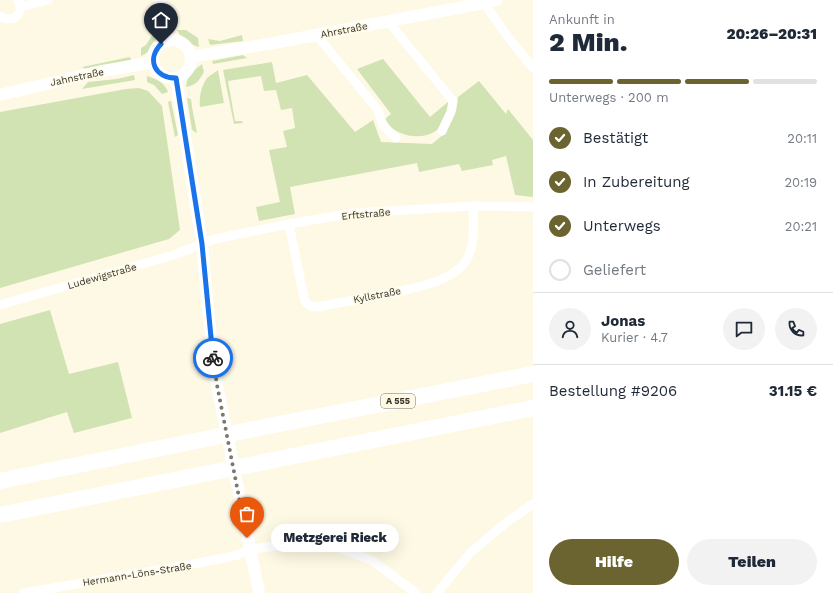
<!DOCTYPE html>
<html lang="de">
<meta charset="utf-8">
<style>
body{margin:0;font-family:"Work Sans",sans-serif;background:#f2f2f3;color:#1f2937;height:100vh;display:flex;flex-direction:column;font-size:15px;white-space:nowrap}
*{box-sizing:border-box;margin:0}
p{font-size:13px;color:#747a83}
.icon{flex:none;width:22px;height:22px;fill:none;stroke:currentColor;stroke-width:2;stroke-linecap:round;stroke-linejoin:round}
.map{position:relative;flex:1;overflow:hidden}
.sheet{display:flex;flex-direction:column;background:#fff;width:300px}
.sheet>*{flex:none}
.pin{position:absolute;display:grid;place-items:center;width:34px;height:34px;color:#fff;margin:-41px -17px;border-radius:50% 50% 50% 0;rotate:-45deg;box-shadow:0 0 4px #0007}
.pin .icon{rotate:45deg}
.courier{position:absolute;display:grid;place-items:center;width:40px;height:40px;margin:-20px;border:3px solid #1a73e8;border-radius:50%;background:#fff;color:#222;box-shadow:0 1px 5px #0007}
.bubble{position:absolute;height:28px;border-radius:14px;background:#fff;box-shadow:0 4px 16px #0002;font-size:13px;font-weight:800;line-height:28px;text-align:center}
.headline em{font-style:normal;font-weight:800}
.headline div{display:flex;flex-direction:column-reverse}
.headline{display:flex;align-items:center;justify-content:space-between;height:68px;padding:0 16px}
h1{font-size:26px;font-weight:800;line-height:30px}
.bar{display:grid;grid-template-columns:repeat(4,1fr);gap:6px 4px;align-content:center;height:48px;padding:0 16px}
.bar i{height:5px;border-radius:3px;background:#e0e1e3}
.bar .active{background:#6b6330}
.bar p{grid-column:span 4}
.line{display:flex;align-items:center;gap:10px;padding:0 16px;border-top:1px solid #e0e1e3}
.line div{flex:1}
.round{display:grid;place-items:center;flex:none;width:42px;height:42px;border-radius:21px;background:#f2f2f3}
ol{padding:0 16px;list-style:none}
li{display:flex;align-items:center;gap:12px;height:44px}
li p{margin-inline-start:auto}
li .icon{padding:4px;border-radius:50%;background:#6b6330;color:#fff;stroke-width:4}
li:last-child{color:#747a83}
li i{width:22px;height:22px;border:2px solid #e0e1e3;border-radius:50%}
.button{display:flex;gap:8px;margin-top:auto;padding:8px 16px}
.button a{flex:1;height:46px;border-radius:24px;background:#6b6330;color:#fff;font-size:16px;font-weight:800;line-height:46px;text-align:center}
.button a+a{background:#f2f2f3;color:#1f2937}
main{display:flex;flex:1;min-height:0}
.map>svg:first-child{display:block}
.green{fill:#d1e3b3}
.lines{fill:none;stroke-linecap:round;stroke-linejoin:round}
.street{stroke:#fff;stroke-width:9}
.secondary{stroke:#fff;stroke-width:12}
.highway{stroke:#fff;stroke-width:16}
.done{stroke:#7b786c;stroke-width:4;stroke-dasharray:0 7.2}
.route{stroke:#1a73e8;stroke-width:5}
.labels{text-anchor:middle;dominant-baseline:central;stroke-width:3;stroke-linejoin:round;paint-order:stroke}
.shield{fill:#fef9e5;stroke:#716e63;stroke-width:1}
.shield-label{font-size:9px;font-weight:bold;fill:#34332b}
.street-label{font-size:10px;fill:#34332b;stroke:#fef9e5}
</style>
<main>
<div class="map">
<svg width="533" height="593" viewBox="0 0 533 593">
<rect width="100%" height="100%" fill="#fef9e5"/>
<g class="green">
<path d="M177,30H186L198,38L199,47C189,44 182,40 177,30Z"/>
<path d="M153,34H160C156,44 152,51 141,56V48L146,45Z"/>
<polygon points="242,35 243,41 210,45 208,39 220,41"/>
<polygon points="243,55 247,58 213,64 212,61"/>
<polygon points="130,57 131,60 86,69 82,67"/>
<path d="M383,59L430,117L448,102L449,106C447,112 444,122 440,127C429,140 406,138 393,129C390,127 388,122 385,119L391,114L357,69Z"/>
<polygon points="272,62 276,83 307,75 355,132 373,120 381,142 432,144 444,134 456,110 458,97 479,81 506,114 508,109 533,140 533,197 515,195 506,156 492,160 493,165 462,171 459,164 419,172 417,163 290,187 295,214 259,221 256,207 280,202 269,150 287,147 283,131 295,128 292,108 281,110 276,90 264,91 261,76 228,81 235,121 242,121 243,123 234,124 223,70"/>
<path d="M202,64L204,72C199,81 196,85 186,87C188,74 192,72 202,64Z"/>
<path d="M218,70L224,103L200,107C199,97 201,87 207,78C210,75 215,73 218,70Z"/>
<polygon points="134,75 135,80 82,89 88,82 117,79"/>
<path d="M147,76C157,79 165,83 168,92L162,94L154,85L147,82Z"/>
<polygon points="139,88 148,91 162,106 180,230 169,239 0,288 0,112 126,89"/>
<polygon points="187,98 191,99 192,107 197,133 192,130"/>
<polygon points="171,101 178,135 175,137 168,102"/>
<polygon points="50,310 69,374 118,362 132,418 74,433 67,412 0,433 0,324"/>
</g>
<g class="lines">
<g class="street">
<polyline points="483,0 484,3 508,37 533,68"/>
<polyline points="20,7 48,0"/>
<path d="M0,16C13,24 25,14 18,0"/>
<polyline points="388,21 453,101 451,112 442,131"/>
<polyline points="314,35 323,43 342,66 378,110 383,126 396,138"/>
<path d="M289,224L304,298C307,305 309,307 317,307C348,301 379,296 410,289C426,285 443,281 456,271C462,267 466,261 469,255C475,241 473,221 473,206"/>
<polyline points="0,305 174,255 215,239 289,224 354,213 473,206 533,207"/>
<polyline points="24,593 199,563 238,555 249,550 260,548 308,542 340,548 371,560 416,593"/>
<polyline points="437,593 470,553 508,521 533,504"/>
</g>
<g class="secondary">
<polyline points="160,0 166,28 167,41"/>
<circle cx="172" cy="59" r="19"/>
<polyline points="191,57 279,42 484,3 496,0"/>
<polyline points="176,78 202,244 212,350 217,385 259,593"/>
<polyline points="0,95 97,72 154,62"/>
</g>
<g class="highway">
<polyline points="0,481 264,427 533,374"/>
<polyline points="0,515 533,408"/>
</g>
</g>
<g class="lines">
<polyline class="done" points="213,358 217,385 247,538"/>
<path class="route" d="M161,44C146,60 155,78 176,78L202,244L213,358"/>
</g>
<g class="labels">
<rect class="shield" x="381" y="394" width="34" height="14" rx="3"/>
<g class="shield-label">
<text x="398" y="401">A 555</text>
</g>
<g class="street-label">
<text transform="translate(344 30) rotate(-11)">Ahrstraße</text>
<text transform="translate(77 77) rotate(-12)">Jahnstraße</text>
<text transform="translate(366 214) rotate(-5)">Erftstraße</text>
<text transform="translate(102 276) rotate(-16)">Ludewigstraße</text>
<text transform="translate(377 295) rotate(-11)">Kyllstraße</text>
<text transform="translate(137 574) rotate(-9)">Hermann-Löns-Straße</text>
</g>
</g>
</svg>
<div class="pin" style="left:247px;top:538px;background:#ea580c"><svg class="icon" aria-label="bag" viewBox="0 0 24 24"><path d="M5 8h14l-1 12H6zM9 8a3 3 0 0 1 6 0"/></svg></div>
<div class="pin" style="left:161px;top:44px;background:#1f2937"><svg class="icon" aria-label="home" viewBox="0 0 24 24"><path d="M3 11l9-7 9 7M6 9v11h12V9"/></svg></div>
<div class="courier" style="left:213px;top:358px"><svg class="icon" aria-label="bike" viewBox="0 0 24 24"><circle cx="6" cy="16" r="4"/><circle cx="18" cy="16" r="4"/><path d="M6 16l4-8h5l3 8M10 8l3 8H6M13 5h3"/></svg></div>
<div class="bubble" style="left:271px;top:524px;width:128px">Metzgerei Rieck</div>
</div>
<section class="sheet">
<div class="headline"><div><h1>2 Min.</h1><p>Ankunft in</p></div><em>20:26–20:31</em></div>
<div class="bar"><i class="active"></i><i class="active"></i><i class="active"></i><i></i><p>Unterwegs · 200 m</p></div>
<ol>
<li><svg class="icon" aria-label="check" viewBox="0 0 24 24"><path d="M5 12l5 5 9-10"/></svg>Bestätigt<p>20:11</p></li>
<li><svg class="icon" aria-label="check" viewBox="0 0 24 24"><path d="M5 12l5 5 9-10"/></svg>In Zubereitung<p>20:19</p></li>
<li><svg class="icon" aria-label="check" viewBox="0 0 24 24"><path d="M5 12l5 5 9-10"/></svg>Unterwegs<p>20:21</p></li>
<li><i></i>Geliefert</li>
</ol>
<div class="line" style="height:72px"><a class="round"><svg class="icon" aria-label="person" viewBox="0 0 24 24"><circle cx="12" cy="8" r="4"/><path d="M4 21q1-7 8-7t8 7"/></svg></a><div><b>Jonas</b><p>Kurier · 4.7</p></div><a class="round"><svg class="icon" aria-label="chat" viewBox="0 0 24 24"><path d="M4 5h16v11H9l-5 4z"/></svg></a><a class="round"><svg class="icon" aria-label="phone" viewBox="0 0 24 24"><path d="M5 4h4l2 5-3 2q2 4 5 5l2-3 5 2v4C11 20 4 13 5 4z"/></svg></a></div>
<div class="line" style="height:52px"><div>Bestellung #9206</div><b>31.15 €</b></div>
<div class="button"><a>Hilfe</a><a>Teilen</a></div>
</section>
</main>
